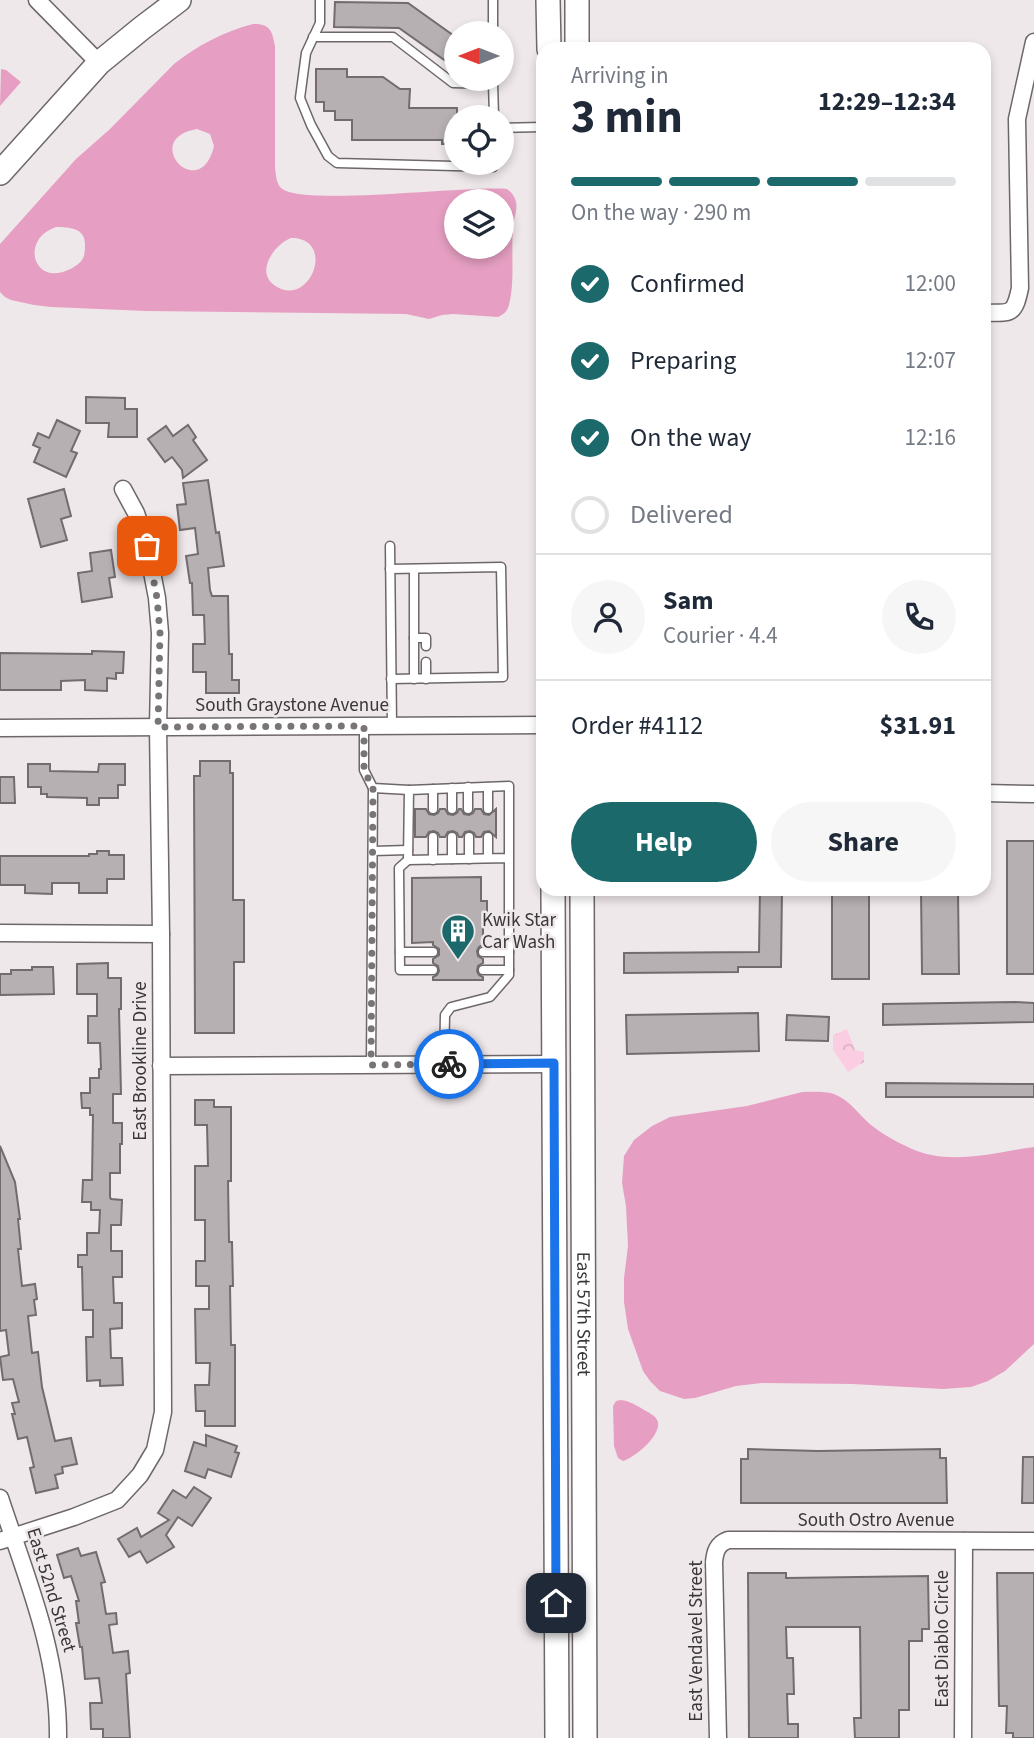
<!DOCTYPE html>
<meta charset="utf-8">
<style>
body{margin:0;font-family:"Source Sans 3",sans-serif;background:#f6f6f7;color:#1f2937;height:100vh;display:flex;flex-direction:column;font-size:26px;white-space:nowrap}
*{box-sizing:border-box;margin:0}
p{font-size:23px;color:#747a83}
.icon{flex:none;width:38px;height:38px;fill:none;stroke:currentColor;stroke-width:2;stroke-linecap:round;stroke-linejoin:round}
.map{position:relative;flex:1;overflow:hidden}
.panel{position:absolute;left:536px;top:42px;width:455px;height:854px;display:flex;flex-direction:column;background:#fff;border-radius:21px;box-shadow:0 4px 10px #0003}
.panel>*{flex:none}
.needle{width:46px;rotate:270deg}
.tools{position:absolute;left:444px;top:21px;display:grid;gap:14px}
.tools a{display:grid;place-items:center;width:70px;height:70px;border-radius:50%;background:#fff;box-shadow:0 4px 10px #0003;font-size:35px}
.pin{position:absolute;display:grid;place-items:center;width:60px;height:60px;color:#fff;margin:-30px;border-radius:14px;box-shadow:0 4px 10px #0006}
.courier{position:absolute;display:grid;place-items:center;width:70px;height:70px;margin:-35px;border:5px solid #1a73e8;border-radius:50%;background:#fff;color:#222;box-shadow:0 2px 9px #0007}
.headline em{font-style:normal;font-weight:700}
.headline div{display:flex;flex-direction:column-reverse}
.headline{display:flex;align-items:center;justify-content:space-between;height:119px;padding:0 35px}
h1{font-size:46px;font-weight:700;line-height:52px}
.bar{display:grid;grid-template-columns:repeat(4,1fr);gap:10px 7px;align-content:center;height:84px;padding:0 35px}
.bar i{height:9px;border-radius:5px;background:#e0e1e3}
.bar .current{background:#1c696c}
.bar p{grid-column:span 4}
.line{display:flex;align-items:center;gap:18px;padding:0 35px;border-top:2px solid #e0e1e3}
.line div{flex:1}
.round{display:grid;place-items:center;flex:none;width:74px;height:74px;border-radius:37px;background:#f6f6f7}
ol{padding:0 35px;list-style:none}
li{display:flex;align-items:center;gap:21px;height:77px}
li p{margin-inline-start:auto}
li .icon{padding:7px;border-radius:50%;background:#1c696c;color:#fff;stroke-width:4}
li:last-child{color:#747a83}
li i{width:38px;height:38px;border:4px solid #e0e1e3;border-radius:50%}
.primary-button{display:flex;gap:14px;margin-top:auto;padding:14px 35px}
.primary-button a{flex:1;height:80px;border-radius:42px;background:#1c696c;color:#fff;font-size:28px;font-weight:700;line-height:80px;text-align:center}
.primary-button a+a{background:#f6f6f7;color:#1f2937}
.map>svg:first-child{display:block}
.park{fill:url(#park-crowns)}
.water{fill:#e69fc2;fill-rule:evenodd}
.building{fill:#b7b0b3;stroke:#726c6f;stroke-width:2}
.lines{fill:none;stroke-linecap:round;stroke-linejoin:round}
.lane-casing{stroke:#6d676a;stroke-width:11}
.street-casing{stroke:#6d676a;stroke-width:19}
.secondary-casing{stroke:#6d676a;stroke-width:26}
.lane{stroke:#fff;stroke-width:8}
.street{stroke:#fff;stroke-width:16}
.secondary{stroke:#fff;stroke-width:23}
.done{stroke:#797577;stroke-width:7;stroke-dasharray:0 12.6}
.route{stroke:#1a73e8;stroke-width:9}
.labels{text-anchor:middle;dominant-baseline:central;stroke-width:5;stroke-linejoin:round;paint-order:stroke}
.street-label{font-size:19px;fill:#3a3738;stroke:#efe8eb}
.poi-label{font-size:19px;fill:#3a3738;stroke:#efe8eb;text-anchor:start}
</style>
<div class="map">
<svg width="1034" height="1738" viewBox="0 0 1034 1738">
<defs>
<pattern id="park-crowns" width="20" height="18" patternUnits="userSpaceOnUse" patternTransform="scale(1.75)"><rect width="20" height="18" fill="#fbcde3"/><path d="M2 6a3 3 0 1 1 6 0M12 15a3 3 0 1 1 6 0" fill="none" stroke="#d8b1c4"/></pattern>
</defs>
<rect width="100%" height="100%" fill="#efe8eb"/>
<polygon class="park" points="847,1029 855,1050 864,1052 864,1062 848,1072 833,1050 833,1035"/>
<g class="water">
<path d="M253,24C270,24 272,30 275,46V168C276,174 276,183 281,188C302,207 468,185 507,189C511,192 515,196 516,202C518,210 513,220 513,229C511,254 515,281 509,305C507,312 504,314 498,317L453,314L442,315L429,319L406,314L146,311L51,307L34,305L11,300L5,297L0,292V244L76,159L110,129L174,64C196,46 225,31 253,24ZM197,129L210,134L214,146C200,205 139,139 197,129ZM457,201H502V247H457ZM56,227C69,227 85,228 85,244C85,249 85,256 82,260C79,264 73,268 68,270C33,286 20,239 56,227ZM291,238C338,238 309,311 274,285C255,271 275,244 291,238Z"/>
<polygon points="1,69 6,70 21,82 0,106"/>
<path d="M802,1092C812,1092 824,1091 834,1094C850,1100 859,1115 871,1125C882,1134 899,1143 912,1149C950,1166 995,1152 1034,1147V1344L1005,1371L988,1381L971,1387L943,1389L852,1384L762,1383L736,1386L695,1398L684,1399L660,1391L650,1381L643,1371L628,1329L624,1302V1278L628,1246L626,1206L622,1183L624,1156L634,1140L652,1126L670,1117L747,1106Z"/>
<path d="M621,1400C629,1401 634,1404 641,1408C647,1412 656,1415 658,1422C661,1436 634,1458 623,1461L618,1458L614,1446L613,1406L616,1401Z"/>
</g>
<g class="building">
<polygon points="335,2 408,3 457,38 457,69 399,28 334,27"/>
<polygon points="316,69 347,69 347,77 383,77 400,89 410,89 409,108 457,108 457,144 442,144 442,140 352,140 352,120 335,120 335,111 324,111 324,102 316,102"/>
<polygon points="86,397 125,398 125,409 137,409 137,437 108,437 109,423 86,423"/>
<polygon points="57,420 80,431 71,451 77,453 66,477 34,462 40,448 33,445 38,433 49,438"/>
<polygon points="188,425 196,437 193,440 207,460 183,478 182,470 172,457 165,462 148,439 166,426 173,436"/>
<polygon points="208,480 216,533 219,532 224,566 208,568 210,590 212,596 228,596 229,654 232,654 232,680 239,680 239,693 206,693 206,672 193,672 193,644 205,644 204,615 193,615 192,583 190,583 186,556 198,554 195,528 180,530 177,505 186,504 183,483"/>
<polygon points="64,489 71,516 61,519 67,540 41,547 28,499"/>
<polygon points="111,550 115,577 109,578 112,597 82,602 78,573 92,571 90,553"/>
<polygon points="92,651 124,652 123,673 116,673 116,679 107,678 107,691 85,690 85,680 61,681 61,690 0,690 0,653 92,654"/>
<polygon points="200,761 230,761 230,773 233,773 233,900 244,900 244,962 234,962 234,1033 195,1033 194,776 200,776"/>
<polygon points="28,764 50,764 50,771 98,772 99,764 125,764 125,785 118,785 118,798 99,798 99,805 87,805 87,798 47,797 47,794 41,794 41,787 28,787"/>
<polygon points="0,777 14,777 15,803 0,803"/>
<polygon points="415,809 426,809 429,814 434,815 438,813 440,809 445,809 448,814 453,815 457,813 459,809 461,809 464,814 469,815 473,813 475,809 481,809 484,814 489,815 496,809 496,837 489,831 484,832 481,837 476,837 474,833 470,831 465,832 462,837 459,837 457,833 453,831 448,832 445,837 440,837 438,833 434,831 429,832 426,837 415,837"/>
<rect x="1007" y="841" width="27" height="133"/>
<polygon points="97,851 109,851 109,855 124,855 124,879 107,879 107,893 79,893 79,883 52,883 52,894 25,893 25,885 0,885 0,856 89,856 89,854 97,854"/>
<polygon points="481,877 481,901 487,901 487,916 483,916 483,945 479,947 477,951 478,956 483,959 483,963 478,966 477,971 479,975 483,977 483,980 433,980 433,977 437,975 439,971 438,966 433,963 433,959 439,955 439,949 433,945 433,942 412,943 412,878"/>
<polygon points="760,889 782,889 781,967 738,967 738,972 624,973 624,953 759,952"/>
<rect x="832" y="889" width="37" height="90"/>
<polygon points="921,889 958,889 959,974 922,974"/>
<polygon points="108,963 108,978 121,978 121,1009 119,1009 121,1094 113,1094 113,1123 122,1123 122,1144 120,1144 120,1173 110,1173 110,1197 111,1199 122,1200 121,1225 111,1225 111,1251 122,1251 122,1277 113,1277 114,1303 122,1303 122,1328 110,1329 111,1358 122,1358 123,1385 100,1386 100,1380 87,1381 86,1337 93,1337 93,1310 83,1310 82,1267 78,1267 78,1255 87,1255 87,1233 99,1233 100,1210 91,1210 91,1202 82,1202 83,1180 92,1180 93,1115 90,1115 90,1108 82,1108 81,1093 90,1093 90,1078 99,1078 99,1069 101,1069 100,1043 88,1043 88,1016 97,1016 97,994 77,994 77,964"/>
<polygon points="32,967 53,967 54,994 0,995 0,974 11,974 11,970 32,970"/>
<polygon points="1015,1002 1034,1003 1034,1022 883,1025 883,1004"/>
<polygon points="758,1013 759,1051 627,1054 626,1015"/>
<polygon points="787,1015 829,1017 828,1041 786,1040"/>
<polygon points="886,1083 1034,1084 1034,1097 886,1097"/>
<polygon points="195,1100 214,1100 214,1107 231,1107 231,1181 228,1181 229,1242 232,1242 233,1286 230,1286 231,1345 235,1345 235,1426 205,1426 205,1411 196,1411 195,1385 209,1385 210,1363 196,1363 195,1309 209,1309 209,1286 196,1286 196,1261 205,1261 205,1220 195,1220 195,1166 208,1166 207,1125 195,1125"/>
<polygon points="0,1146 15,1182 20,1219 18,1219 21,1249 18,1249 22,1286 35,1284 37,1299 34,1300 36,1315 28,1316 32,1353 38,1352 42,1387 55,1441 71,1438 77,1464 62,1467 63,1473 55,1475 58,1488 36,1493 30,1468 34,1467 27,1437 18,1439 12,1414 15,1414 12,1403 19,1402 13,1379 3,1380 0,1357 9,1355 6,1330 0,1331"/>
<polygon points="206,1435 237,1446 235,1452 239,1453 231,1477 208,1469 205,1478 185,1471 194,1442 206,1446"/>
<polygon points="748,1449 818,1451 940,1449 940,1458 946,1458 947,1503 741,1503 741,1459 748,1459"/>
<polygon points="1023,1457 1034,1457 1034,1503 1022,1503"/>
<polygon points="194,1487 211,1498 192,1526 178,1517 166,1535 174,1547 147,1563 140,1551 129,1557 118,1539 137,1528 141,1537 169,1520 158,1513 173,1490 186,1498"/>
<polygon points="78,1548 81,1556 96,1552 105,1582 101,1583 106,1614 116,1613 117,1624 109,1625 113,1653 128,1651 130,1673 126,1674 130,1738 103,1738 103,1729 91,1729 90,1703 102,1703 99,1678 85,1679 82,1647 80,1647 76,1623 79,1623 76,1601 79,1601 71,1576 64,1578 57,1555"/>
<polygon points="748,1573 786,1573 786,1578 928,1576 929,1629 922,1629 922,1641 909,1641 909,1710 899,1710 899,1738 855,1738 854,1718 861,1718 860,1627 786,1627 787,1658 793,1658 794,1694 787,1694 788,1724 798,1724 798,1738 749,1738"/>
<polygon points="997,1573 1034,1573 1034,1738 1013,1738 1013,1733 1006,1733 1007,1706 999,1706"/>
</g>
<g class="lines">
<g class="lane-casing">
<g id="lane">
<polyline points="320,0 320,23 306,53 300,98 311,125 328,156 337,163 493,167 494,163"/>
<polyline points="493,0 493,33"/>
<polyline points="313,37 393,37 453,83 493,84"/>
<polyline points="493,82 494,117"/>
<polyline points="502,128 542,127"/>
<polyline points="390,546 392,726"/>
<polyline points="390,569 501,567 503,677 391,679"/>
<polyline points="414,569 414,679"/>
<polyline points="414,638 426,638 426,646"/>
<polyline points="426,662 426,679"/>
<polyline points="364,726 364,770 373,788 409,790"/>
<polyline points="468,787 468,809"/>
<polyline points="488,787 488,809"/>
<polyline points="452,788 452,809"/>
<polyline points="433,789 433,809"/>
<polyline points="433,837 433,860"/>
<polyline points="452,837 452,859"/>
<polyline points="469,837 469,859"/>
<polyline points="488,837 488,858"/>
<polyline points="373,851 408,850"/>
<polyline points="408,860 399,868 400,970 433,970"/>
<polyline points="400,952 433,952"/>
<polyline points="483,952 509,952"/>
<polyline points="483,970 509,970"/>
<polyline points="444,1064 445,1015 451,1007 490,997 509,975 509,786 409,790 408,860 509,858"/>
<polyline points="371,1065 373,788"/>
</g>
</g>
<g class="street-casing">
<g id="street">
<polyline points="37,0 99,63"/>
<path d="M984,313C1010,312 1014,317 1020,288L1017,119L1034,42"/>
<polyline points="0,728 542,725"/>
<polyline points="984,793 1034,794"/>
<polyline points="0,933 161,934"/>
<polyline points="161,1066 554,1064"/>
<path d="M0,1498C26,1577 59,1653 58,1738"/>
<polyline points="0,1541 74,1517 117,1500 140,1475 155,1450 163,1412 161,934 158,727 160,633 157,598 147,546 136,513 123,489"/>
<path d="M718,1738L714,1562C715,1552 717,1544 728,1540L1034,1541"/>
<polyline points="963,1738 964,1541"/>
</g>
</g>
<g class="secondary-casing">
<g id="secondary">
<polyline points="548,0 549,49"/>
<polyline points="577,0 577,49"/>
<polyline points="0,173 99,63 142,28 179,0"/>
<polyline points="553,889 557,1738"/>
<path id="s1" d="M582,889L585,1738"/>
</g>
</g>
<use href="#lane" class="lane"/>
<use href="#street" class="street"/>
<use href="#secondary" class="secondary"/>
</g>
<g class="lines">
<polyline class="done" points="147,546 157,598 160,633 158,727 364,726 364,770 373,788 371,1065 449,1064"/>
<polyline class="route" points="449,1064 554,1063 556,1603"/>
</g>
<defs>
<g id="building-pin" transform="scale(1.75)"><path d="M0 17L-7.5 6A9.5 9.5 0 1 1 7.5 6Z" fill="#1c696c" stroke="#efe8eb"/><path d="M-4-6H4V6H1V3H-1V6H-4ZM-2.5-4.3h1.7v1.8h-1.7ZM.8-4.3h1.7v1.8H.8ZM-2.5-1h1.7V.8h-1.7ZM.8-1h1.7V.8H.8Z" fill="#fff"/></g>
</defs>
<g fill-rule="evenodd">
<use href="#building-pin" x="458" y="931"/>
</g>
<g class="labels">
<g class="street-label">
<text x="292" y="705">South Graystone Avenue</text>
<text transform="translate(140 1061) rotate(-90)">East Brookline Drive</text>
<text stroke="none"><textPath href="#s1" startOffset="425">East 57th Street</textPath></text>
<text x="876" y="1520">South Ostro Avenue</text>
<text transform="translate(51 1590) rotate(73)">East 52nd Street</text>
<text transform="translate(942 1639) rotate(-90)">East Diablo Circle</text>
<text transform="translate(696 1641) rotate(-90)">East Vendavel Street</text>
</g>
<g class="poi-label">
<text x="482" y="920">Kwik Star<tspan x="482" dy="22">Car Wash</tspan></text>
</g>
</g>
</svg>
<div class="tools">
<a><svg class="needle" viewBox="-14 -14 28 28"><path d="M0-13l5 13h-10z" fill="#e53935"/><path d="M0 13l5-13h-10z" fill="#747a83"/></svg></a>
<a><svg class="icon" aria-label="locate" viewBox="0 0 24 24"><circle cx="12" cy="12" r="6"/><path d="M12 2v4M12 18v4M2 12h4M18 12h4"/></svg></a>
<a><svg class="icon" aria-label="layers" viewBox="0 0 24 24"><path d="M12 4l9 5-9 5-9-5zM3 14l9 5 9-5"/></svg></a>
</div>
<div class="pin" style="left:147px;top:546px;background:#ea580c"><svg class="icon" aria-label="bag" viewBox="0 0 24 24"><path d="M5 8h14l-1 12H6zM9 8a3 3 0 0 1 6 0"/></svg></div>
<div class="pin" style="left:556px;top:1603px;background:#1f2937"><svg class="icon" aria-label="home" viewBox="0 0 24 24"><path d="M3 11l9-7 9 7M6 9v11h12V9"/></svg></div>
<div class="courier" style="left:449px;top:1064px"><svg class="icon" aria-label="bike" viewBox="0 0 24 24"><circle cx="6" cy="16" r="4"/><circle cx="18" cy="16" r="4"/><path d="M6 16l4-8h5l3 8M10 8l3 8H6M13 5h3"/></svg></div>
<section class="panel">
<div class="headline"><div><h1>3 min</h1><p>Arriving in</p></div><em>12:29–12:34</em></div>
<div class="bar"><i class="current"></i><i class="current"></i><i class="current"></i><i></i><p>On the way · 290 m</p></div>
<ol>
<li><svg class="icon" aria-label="check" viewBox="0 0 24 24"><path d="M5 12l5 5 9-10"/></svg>Confirmed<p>12:00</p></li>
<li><svg class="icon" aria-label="check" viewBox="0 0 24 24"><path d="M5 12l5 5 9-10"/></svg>Preparing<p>12:07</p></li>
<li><svg class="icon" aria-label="check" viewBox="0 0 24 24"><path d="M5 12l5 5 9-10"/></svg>On the way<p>12:16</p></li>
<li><i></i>Delivered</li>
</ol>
<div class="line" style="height:126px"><a class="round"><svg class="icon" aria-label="person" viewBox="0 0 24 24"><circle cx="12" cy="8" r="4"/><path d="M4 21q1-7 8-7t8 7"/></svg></a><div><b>Sam</b><p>Courier · 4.4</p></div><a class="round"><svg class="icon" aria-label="phone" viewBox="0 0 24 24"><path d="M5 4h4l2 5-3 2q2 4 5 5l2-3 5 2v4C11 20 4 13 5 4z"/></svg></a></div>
<div class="line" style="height:91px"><div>Order #4112</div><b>$31.91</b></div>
<div class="primary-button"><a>Help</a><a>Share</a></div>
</section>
</div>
